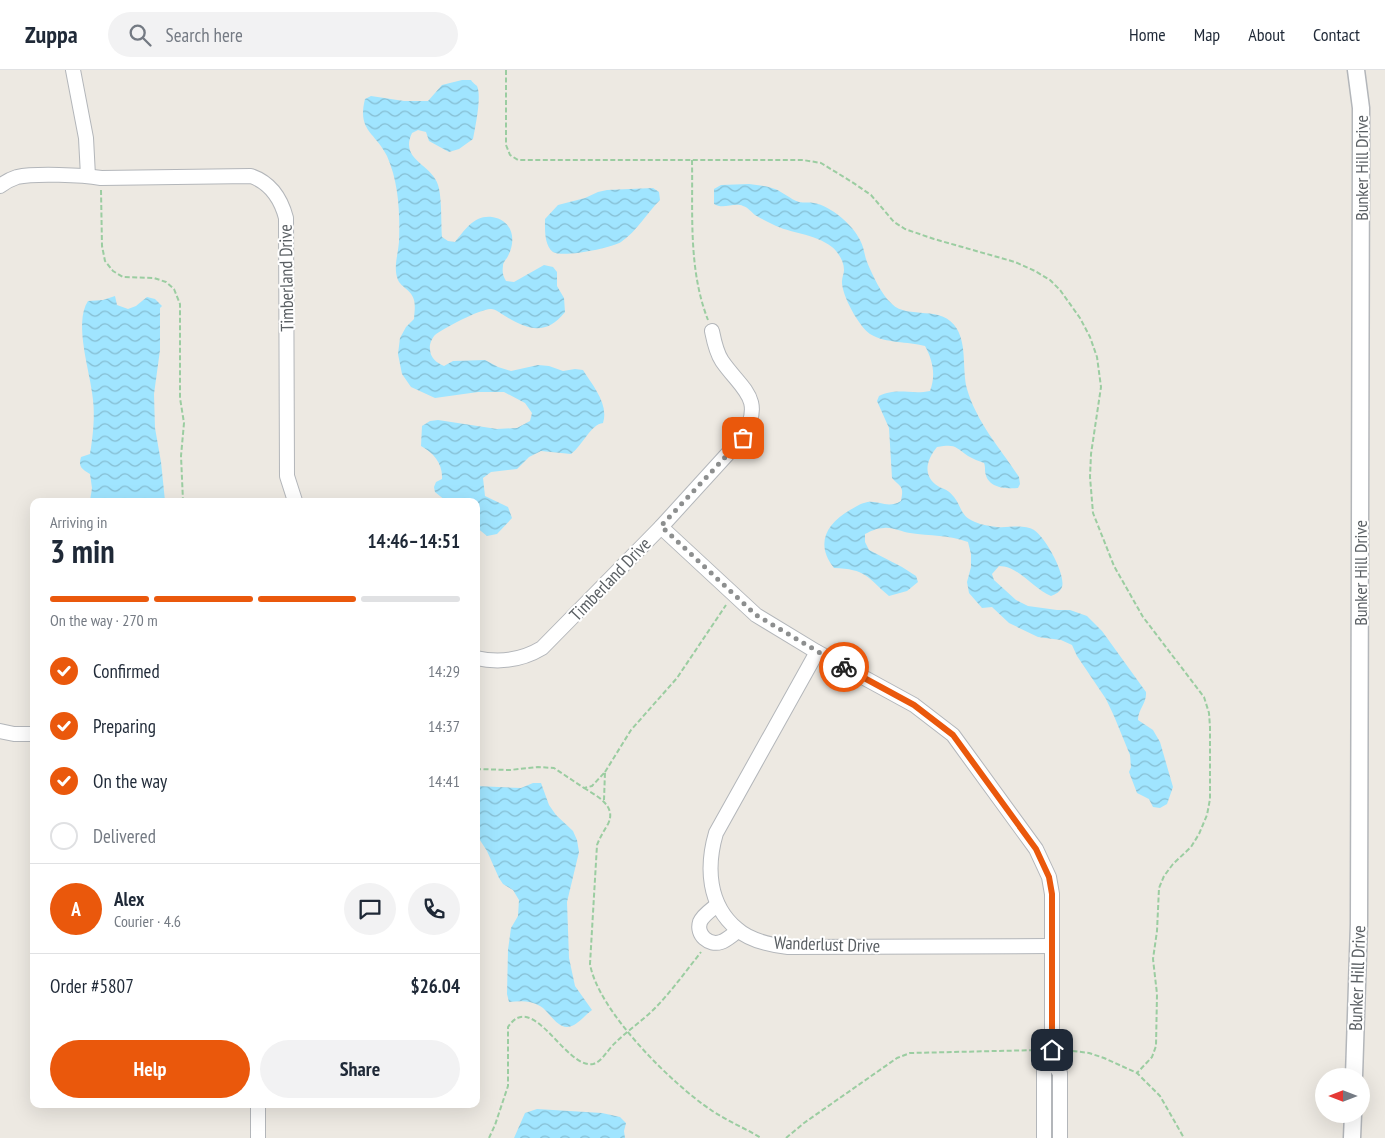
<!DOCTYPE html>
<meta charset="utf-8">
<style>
body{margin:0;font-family:"PT Sans Narrow",sans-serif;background:#f2f2f3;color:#1f2937;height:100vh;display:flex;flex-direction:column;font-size:19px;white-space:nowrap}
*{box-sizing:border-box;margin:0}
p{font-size:16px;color:#747a83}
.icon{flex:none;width:28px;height:28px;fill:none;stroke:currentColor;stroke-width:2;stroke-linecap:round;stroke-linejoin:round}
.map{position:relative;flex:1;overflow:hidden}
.details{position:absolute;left:30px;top:428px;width:450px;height:610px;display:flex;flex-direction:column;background:#fff;border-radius:10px;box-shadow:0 5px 20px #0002}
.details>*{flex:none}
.needle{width:32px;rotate:270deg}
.controls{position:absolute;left:1315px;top:998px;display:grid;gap:10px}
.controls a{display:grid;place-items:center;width:55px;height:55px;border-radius:50%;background:#fff;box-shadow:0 5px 20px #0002;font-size:25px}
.pin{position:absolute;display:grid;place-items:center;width:42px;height:42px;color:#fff;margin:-21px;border-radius:10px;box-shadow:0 2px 8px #0006}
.courier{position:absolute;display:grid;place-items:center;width:50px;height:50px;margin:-25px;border:4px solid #ea580c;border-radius:50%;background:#fff;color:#222;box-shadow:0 1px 6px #0007}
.overview em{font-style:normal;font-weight:800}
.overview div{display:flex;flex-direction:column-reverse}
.overview{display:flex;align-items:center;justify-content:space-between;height:85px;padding:0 20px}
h1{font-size:32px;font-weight:800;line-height:38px}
.bar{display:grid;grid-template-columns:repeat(4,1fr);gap:8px 5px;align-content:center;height:60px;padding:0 20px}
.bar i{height:6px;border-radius:4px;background:#e0e1e3}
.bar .current{background:#ea580c}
.bar p{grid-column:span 4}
.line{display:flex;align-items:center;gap:12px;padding:0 20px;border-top:1px solid #e0e1e3}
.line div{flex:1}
.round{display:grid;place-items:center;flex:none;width:52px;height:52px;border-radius:26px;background:#f2f2f3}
ol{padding:0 20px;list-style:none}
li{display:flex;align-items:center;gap:15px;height:55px}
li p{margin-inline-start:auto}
li .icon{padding:5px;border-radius:50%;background:#ea580c;color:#fff;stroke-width:4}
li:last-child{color:#747a83}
li i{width:28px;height:28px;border:2px solid #e0e1e3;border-radius:50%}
.cta{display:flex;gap:10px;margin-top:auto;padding:10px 20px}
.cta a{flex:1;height:58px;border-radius:30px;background:#ea580c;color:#fff;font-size:20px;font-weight:800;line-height:58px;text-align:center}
.cta a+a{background:#f2f2f3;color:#1f2937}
header{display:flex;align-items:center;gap:30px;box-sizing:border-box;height:70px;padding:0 25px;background:#fff;border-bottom:1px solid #e0e1e3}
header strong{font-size:24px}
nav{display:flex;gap:28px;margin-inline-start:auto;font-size:18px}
.search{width:350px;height:45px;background:#f2f2f3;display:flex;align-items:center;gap:12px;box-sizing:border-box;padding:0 18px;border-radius:28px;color:#747a83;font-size:19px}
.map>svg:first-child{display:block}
.water{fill:url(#water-waves)}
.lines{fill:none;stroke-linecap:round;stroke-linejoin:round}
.minor-casing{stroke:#b3b6ba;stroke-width:16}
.tertiary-casing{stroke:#b3b6ba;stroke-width:19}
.path{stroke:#9bcda1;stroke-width:2;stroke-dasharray:5 2.5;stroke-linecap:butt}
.minor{stroke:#fff;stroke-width:14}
.tertiary{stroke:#fff;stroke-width:16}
.done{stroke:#8d8f8f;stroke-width:5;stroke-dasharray:0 9}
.route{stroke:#ea580c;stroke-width:6}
.labels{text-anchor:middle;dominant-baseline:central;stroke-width:4;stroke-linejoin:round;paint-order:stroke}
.street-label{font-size:18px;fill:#5a5f63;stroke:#fff}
</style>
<header>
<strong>Zuppa</strong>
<div class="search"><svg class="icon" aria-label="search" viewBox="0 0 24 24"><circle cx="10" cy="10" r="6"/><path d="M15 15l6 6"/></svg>Search here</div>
<nav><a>Home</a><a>Map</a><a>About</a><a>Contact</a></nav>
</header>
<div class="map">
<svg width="1385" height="1068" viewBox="0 0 1385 1068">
<defs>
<pattern id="water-waves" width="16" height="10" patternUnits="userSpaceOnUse" patternTransform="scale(1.25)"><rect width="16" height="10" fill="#a0e5ff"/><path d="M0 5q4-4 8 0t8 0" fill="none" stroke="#85bdd2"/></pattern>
</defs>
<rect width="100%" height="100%" fill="#ede9e2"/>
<g class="water">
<path d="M462,10H471C472,12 476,15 477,16C482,26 475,58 473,69L459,79L449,82L429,71L426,62L418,60L412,63C399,90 432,94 438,115C442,127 441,153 442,167L448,171L455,172C465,160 474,145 492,147C512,150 517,169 508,186C506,190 503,192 503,196C502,202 503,206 506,211L514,212L544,195L553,197L557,202V216L564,228L565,242C546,266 528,260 505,246C500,243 496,239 491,239C482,238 442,259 435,265C432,268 429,275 430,279C430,288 437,293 444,296L453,291L485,290L498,297L511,301L538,295L549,296L563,301L575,299L583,300C593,316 609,334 603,353C591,354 582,376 571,384L541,381L529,387L517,399L491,402L483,408L485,426L508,437L512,448L497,464L487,466L476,457V431H446L435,422L434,417L436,412L442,409C443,394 434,383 421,376L422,356L430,351L438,350L497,359L517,358L530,351L532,343L525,333L504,322H478L435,328L411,317L402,304L398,284L400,268L406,257L414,249C415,235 417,227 405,218C403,216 399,213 398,210C393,198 398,185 399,172C400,144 399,113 387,86C375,62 357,61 365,29L371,26L404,31H428L442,15Z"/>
<path d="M749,114C758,115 767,116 775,119C783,122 790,129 799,132C804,133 809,132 814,133C831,136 853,155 860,170C864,177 864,184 867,192C873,206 881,224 892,234C908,250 943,234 957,259C967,276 962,300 967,319C977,353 1000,378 1019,407L1020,414L1018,418C1004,419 987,418 985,401C985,398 985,395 984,393C979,391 973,389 968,386C954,376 955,374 937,377C928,388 922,403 935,414C942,420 946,417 954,427C962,437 960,446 975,452C982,455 989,456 997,457C1009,458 1024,454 1034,460C1045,467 1066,504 1062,517C1060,522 1056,524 1051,526C1033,519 1019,496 999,496L992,504L994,510L1016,530L1028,536L1057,540H1070L1087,546L1102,561L1146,622C1147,633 1138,639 1138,650L1153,660L1160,672L1173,717L1167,734L1160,738L1153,737L1149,729L1137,723L1129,702L1131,697L1130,685L1114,646L1106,629L1077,586L1072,575L1061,570L1038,567L1009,553L992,537L982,538L969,523L967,512L971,497V484L968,472C949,465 930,466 910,463C901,462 893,457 884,458C877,458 871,461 865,464V472L869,480L902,497L916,506L918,512L907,521L889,526C867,507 866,499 834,498C815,474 826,454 850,440C854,438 859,434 864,433C877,428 886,440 901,431C904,415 901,418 892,408L889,358L877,331L879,326C897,317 911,325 930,321C936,305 933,291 925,276C907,271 887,274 870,264C859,257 841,224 842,211C842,207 844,204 844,200C844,191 838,182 832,177C814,163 791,164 772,154C766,151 760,148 755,145C751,142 749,138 743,136C734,132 723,140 714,134V119L721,115Z"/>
<path d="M653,118L659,122L660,130C647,143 637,161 621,172C612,178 562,188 553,182C544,175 545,159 545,149L558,135L585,128L598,122L607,120Z"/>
<path d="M115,226L117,235L128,239L136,236L147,227L155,229L162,236L160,238V280L154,324L155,358L161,392L165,431H90L92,418L90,404C82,399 78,397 81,387L90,384C93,366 95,347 93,330C91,303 73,254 88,231L103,230Z"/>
<path d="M533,713H541L549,735L556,745L573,761L577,770L579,782L567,832L569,888L575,916L592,940C585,945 576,957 567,957C556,957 548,940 540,936C530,930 520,931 509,932L507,924L508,880L511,858L518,846L519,830L513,820L503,814L499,808L487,781L476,764V716L521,718Z"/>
<polygon points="537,1039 602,1043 620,1047 626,1053 624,1061 625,1068 514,1068 525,1043"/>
</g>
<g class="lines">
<g class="minor-casing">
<g id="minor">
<polyline points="73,0 86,68 88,106"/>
<path d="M0,116C5,112 11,109 17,107C35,103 83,105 101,108L251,106C271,113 281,129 286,148L287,406L295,431"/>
<polyline points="661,457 756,545 817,582 914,635 953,665 1036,779 1049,807 1052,824 1052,980 1051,990 1044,1001 1044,1068"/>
<path d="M817,582L716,763C706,797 708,835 737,859C750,871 771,875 788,877L1052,876"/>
<path d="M476,588C499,593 522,590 542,578L661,457L743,367C765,328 742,320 722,291C716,282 714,271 712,261"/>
<polyline points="0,661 14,664 34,664"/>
<path d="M717,835C711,840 703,845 700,852C696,865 709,876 721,872C727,870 733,864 738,861"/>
<polyline points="1051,990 1060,1003 1060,1068"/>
<polyline points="258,1034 258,1068"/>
</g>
</g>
<g class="tertiary-casing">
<g id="tertiary">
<polyline points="1354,1006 1359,854 1361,68 1361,38 1356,0"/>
<polyline points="1352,1068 1353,1044"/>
</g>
</g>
<g class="path">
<polyline points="506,0 506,75 510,85 518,90 803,90 821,93 852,112 871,125 894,152 905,159 934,169 1015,192 1035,201 1050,210 1060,220 1080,248 1090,267 1097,287 1101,317 1091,384 1090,407 1093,443 1114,496 1143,547 1204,627 1209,643 1210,657 1210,729 1207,745 1199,764 1191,777 1173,794 1164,806 1159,818 1157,861 1153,889 1157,924 1156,976 1152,987 1137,1003"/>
<path d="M692,90C693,143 688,199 708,250"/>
<polyline points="101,120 102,176 105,191 113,201 123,207 154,208 166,212 174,219 180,234 180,328 184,353 181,386 183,431"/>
<polyline points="476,699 510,700 538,697 554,698 584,718 592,716 605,702 604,730"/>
<polyline points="605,702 631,660 677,608 726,535"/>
<path d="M584,718C597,726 617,736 608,754C604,761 600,767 597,775L590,894C598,941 672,1014 711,1040C727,1051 745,1058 761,1068"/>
<polyline points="1065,980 1089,983 1104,988 1137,1003 1160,1026 1184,1068"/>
<path d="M489,1068L495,1055L508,1016V957C533,919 565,999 593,994C602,992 608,979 615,973C628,960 645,949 658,935C673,919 687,900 701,882"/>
<polyline points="786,1068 804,1053 897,988 910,983 1040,980"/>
</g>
<use href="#minor" class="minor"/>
<use href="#tertiary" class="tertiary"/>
</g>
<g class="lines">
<polyline class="done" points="743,368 661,456 756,545 844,597"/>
<polyline class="route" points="844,597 914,635 953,665 1036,779 1049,807 1052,824 1052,980"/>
</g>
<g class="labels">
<g class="street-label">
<text transform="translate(1361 98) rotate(-90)">Bunker Hill Drive</text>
<text transform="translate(286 208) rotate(-91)">Timberland Drive</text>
<text transform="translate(1360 503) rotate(-90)">Bunker Hill Drive</text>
<text transform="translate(610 509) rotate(-46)">Timberland Drive</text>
<text transform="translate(827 874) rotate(2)">Wanderlust Drive</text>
<text transform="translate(1357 908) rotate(-88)">Bunker Hill Drive</text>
</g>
</g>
</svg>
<div class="controls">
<a><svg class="needle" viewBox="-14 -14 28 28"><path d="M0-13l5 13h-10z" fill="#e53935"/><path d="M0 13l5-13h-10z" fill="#747a83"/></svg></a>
</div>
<div class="pin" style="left:743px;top:368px;background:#ea580c"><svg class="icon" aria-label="bag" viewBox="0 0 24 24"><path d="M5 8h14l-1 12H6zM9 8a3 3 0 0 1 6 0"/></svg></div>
<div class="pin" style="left:1052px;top:980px;background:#1f2937"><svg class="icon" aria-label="home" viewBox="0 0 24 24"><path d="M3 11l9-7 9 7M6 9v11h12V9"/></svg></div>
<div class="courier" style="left:844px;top:597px"><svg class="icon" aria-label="bike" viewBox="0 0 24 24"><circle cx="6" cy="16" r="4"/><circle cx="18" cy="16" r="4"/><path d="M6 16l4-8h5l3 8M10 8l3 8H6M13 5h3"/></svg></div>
<section class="details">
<div class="overview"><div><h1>3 min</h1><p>Arriving in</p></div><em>14:46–14:51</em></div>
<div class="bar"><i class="current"></i><i class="current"></i><i class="current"></i><i></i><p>On the way · 270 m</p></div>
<ol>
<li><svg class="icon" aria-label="check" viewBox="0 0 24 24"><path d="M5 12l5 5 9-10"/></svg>Confirmed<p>14:29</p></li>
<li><svg class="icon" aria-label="check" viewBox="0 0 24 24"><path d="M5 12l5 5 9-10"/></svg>Preparing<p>14:37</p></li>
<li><svg class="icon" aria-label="check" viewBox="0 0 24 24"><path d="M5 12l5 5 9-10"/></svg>On the way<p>14:41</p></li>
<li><i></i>Delivered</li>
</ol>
<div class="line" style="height:90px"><b class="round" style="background:#ea580c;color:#fff">A</b><div><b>Alex</b><p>Courier · 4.6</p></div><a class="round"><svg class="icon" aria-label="chat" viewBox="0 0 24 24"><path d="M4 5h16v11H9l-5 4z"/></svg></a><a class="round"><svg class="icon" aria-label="phone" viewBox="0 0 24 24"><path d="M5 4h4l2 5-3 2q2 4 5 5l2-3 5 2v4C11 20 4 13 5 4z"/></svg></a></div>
<div class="line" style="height:65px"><div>Order #5807</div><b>$26.04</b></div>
<div class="cta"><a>Help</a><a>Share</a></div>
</section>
</div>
